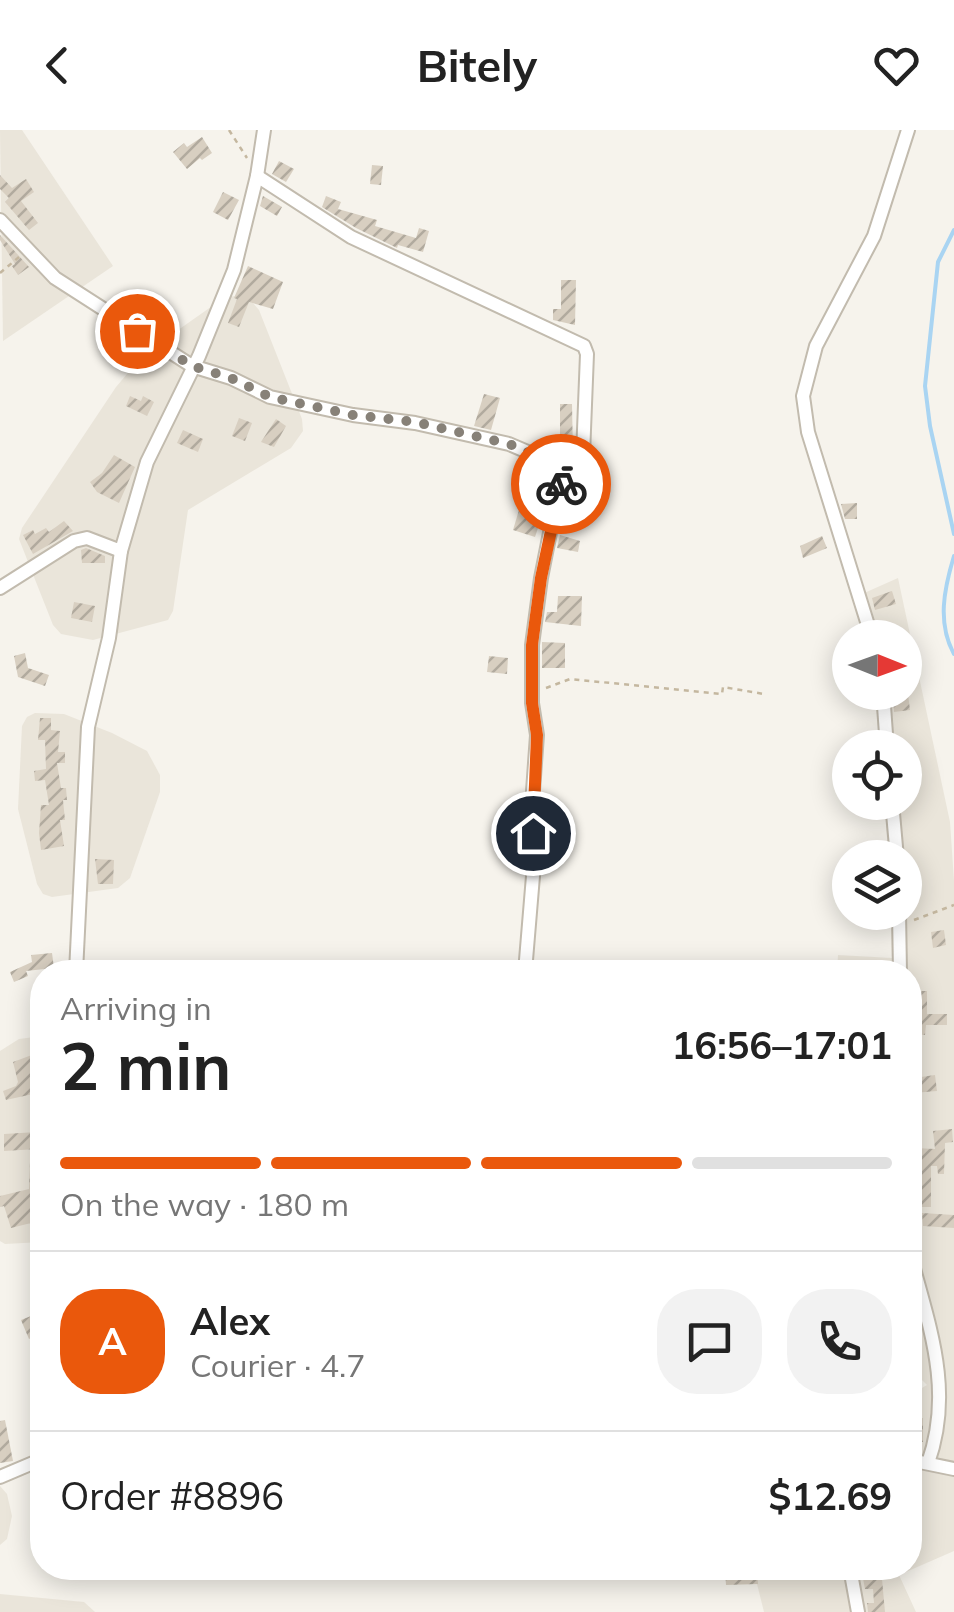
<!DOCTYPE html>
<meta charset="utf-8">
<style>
body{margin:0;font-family:Mulish,sans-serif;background:#f2f2f2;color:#222;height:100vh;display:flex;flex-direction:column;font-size:38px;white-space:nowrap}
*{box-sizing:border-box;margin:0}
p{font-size:32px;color:#767676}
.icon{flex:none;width:55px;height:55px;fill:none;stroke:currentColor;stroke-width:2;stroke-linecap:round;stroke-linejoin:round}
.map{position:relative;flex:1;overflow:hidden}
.sheet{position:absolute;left:30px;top:830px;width:892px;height:620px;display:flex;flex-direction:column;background:#fff;border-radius:40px;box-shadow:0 5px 25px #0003}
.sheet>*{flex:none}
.needle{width:65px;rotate:91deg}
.fabs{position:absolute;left:832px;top:490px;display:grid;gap:20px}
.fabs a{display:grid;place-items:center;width:90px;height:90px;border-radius:50%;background:#fff;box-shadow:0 5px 25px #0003;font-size:50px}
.pin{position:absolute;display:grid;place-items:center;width:85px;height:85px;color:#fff;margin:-42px;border:5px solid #fff;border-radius:50%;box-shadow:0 2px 10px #0007}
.courier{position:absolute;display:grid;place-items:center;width:100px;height:100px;margin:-50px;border:8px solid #ea580c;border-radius:50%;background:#fff;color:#222;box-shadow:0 2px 12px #0007}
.head em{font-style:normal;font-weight:700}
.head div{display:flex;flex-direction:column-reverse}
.head{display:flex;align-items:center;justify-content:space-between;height:170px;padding:0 30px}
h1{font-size:65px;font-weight:700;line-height:75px}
.bar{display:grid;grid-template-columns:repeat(4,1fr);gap:15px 10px;align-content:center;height:120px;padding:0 30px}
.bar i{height:12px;border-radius:8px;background:#e0e0e0}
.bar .on{background:#ea580c}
.bar p{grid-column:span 4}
.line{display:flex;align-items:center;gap:25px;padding:0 30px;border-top:2px solid #e0e0e0}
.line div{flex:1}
.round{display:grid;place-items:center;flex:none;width:105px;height:105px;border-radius:40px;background:#f2f2f2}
header{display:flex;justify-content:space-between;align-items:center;height:130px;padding:0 30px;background:#fff;font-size:45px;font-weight:700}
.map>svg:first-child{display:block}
.residential{fill:#eae5da}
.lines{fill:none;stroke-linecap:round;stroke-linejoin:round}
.stream{stroke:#a9d4f2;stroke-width:4}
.building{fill:url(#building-hatch)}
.minor-casing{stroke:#c2bbae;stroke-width:16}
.path{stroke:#c4b79f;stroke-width:2.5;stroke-dasharray:5 5;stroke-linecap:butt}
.minor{stroke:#fff;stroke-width:12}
.done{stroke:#878178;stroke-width:10;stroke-dasharray:0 18}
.route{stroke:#ea580c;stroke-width:12}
</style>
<header><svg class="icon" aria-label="back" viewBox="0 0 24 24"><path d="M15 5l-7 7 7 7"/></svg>Bitely<svg class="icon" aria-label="heart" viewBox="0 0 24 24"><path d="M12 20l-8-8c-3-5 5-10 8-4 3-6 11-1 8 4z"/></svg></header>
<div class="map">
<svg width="954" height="1482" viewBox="0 0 954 1482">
<defs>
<pattern id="building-hatch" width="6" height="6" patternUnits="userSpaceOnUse" patternTransform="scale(2.5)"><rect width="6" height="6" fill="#d8cfc1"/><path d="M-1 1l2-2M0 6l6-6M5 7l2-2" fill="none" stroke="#b1aa9e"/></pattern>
</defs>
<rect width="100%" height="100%" fill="#f6f3ec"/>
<g class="residential">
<polygon points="0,0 22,0 113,136 3,211"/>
<polygon points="236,166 253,173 259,180 302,289 303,301 291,318 188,380 173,481 168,490 93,510 61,504 53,495 19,409 22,398 116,257 144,224 225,167"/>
<polygon points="898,448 950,692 954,751 954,1421 899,1445 916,1482 764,1482 753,1438 910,1438 910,1265 927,1255 910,1238 910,842 837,842 838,825 892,828 891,783 905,782 905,728 888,727 885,673 905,672 905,618 880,617 875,563 905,562 905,508 864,507 853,468"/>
<polygon points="35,583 64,584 112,603 147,621 160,645 160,662 130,748 118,758 52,767 43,764 37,754 18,679 22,596 27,587"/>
<polygon points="42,906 42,1112 5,1114 0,1111 0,921 19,909"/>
<polygon points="0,1356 7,1364 12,1386 7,1409 0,1415"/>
<polygon points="0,1464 84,1472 95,1482 0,1482"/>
</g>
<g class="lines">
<g class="stream">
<polyline points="954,100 938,132 925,256 930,296 954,404"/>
<path d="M954,426C944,459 937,493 954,524"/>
</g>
</g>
<g class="building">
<polygon points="202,7 212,23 202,30 200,28 187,39 173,22 184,13 187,17"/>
<polygon points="279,31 294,39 286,52 272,44"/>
<polygon points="372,35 383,36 381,55 370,54"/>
<polygon points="0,45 12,58 26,49 34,62 21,71 38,93 29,100 5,72 9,68 0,59"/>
<polygon points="223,62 239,70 228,90 213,82"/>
<polygon points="263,66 282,77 277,86 260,76"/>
<polygon points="326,66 341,72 338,79 377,90 375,96 416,108 419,98 429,101 423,122 398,115 397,118 356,98 322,77"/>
<polygon points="0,105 29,137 18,145 12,136 15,134 0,110"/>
<polygon points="248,136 283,152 273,179 249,172 239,197 228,193 237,169 234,168"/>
<polygon points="561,150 576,150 575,195 553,190 553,179 561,179"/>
<polygon points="119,166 139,178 133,186 114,173"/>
<polygon points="129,214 140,223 132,235 120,226"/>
<polygon points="484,264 500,268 491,300 474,296"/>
<polygon points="130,266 141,271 143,266 154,272 147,286 126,276"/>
<polygon points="560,274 572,274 573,324 560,324"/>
<polygon points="239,288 252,293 245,311 232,306"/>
<polygon points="276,289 286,296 274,317 261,312"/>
<polygon points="183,300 203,309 198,322 177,313"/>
<polygon points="114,325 135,337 119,373 97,362 90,352 102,343"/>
<polygon points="857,373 857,389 845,389 841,374"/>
<polygon points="519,380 542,386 535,407 513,400"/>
<polygon points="64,391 73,401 33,424 23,405 33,400 35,404 46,398 49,402"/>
<polygon points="560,405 580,411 578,422 557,418"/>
<polygon points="822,406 827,418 803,428 800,416"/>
<polygon points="86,418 105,426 105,433 82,433 81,420"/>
<polygon points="892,461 896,474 875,480 872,468"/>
<polygon points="558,466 582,466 581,496 545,492 547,482 557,482"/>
<polygon points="74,472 95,476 92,492 71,488"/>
<polygon points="542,512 565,513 565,538 542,538"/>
<polygon points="25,523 28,538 49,545 45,556 18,547 14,526"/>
<polygon points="489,526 508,528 507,544 487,542"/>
<polygon points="908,564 910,580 894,582 893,565"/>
<polygon points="40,588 51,588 51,600 60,601 58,622 65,622 65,633 57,633 61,658 66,658 67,670 63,670 65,690 60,690 64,716 41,720 39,703 41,675 49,675 45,650 35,651 34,641 46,639 45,610 38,610"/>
<polygon points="95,729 114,730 113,754 98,754"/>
<polygon points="944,800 946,815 933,818 931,802"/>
<polygon points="52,823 54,838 26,841 28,846 14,852 10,842 32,832 31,825"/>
<polygon points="912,861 927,861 927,884 947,884 947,895 926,895 925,905 913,904"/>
<polygon points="42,876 42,908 38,909 32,878"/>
<polygon points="40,922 42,935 38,936 42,962 6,970 3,961 16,956 18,952 13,932"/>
<polygon points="935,945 937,961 913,963 914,948"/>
<polygon points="952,999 953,1012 945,1013 944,1044 938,1044 937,1036 931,1036 931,1077 922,1077 921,1033 915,1033 915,1018 935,1019 933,1001"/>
<polygon points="37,1002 38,1019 4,1021 4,1004"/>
<polygon points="34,1030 35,1034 42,1034 42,1044 37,1044 41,1070 35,1071 39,1091 11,1098 4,1076 0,1077 0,1066 29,1059 30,1031"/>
<polygon points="922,1083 954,1085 954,1098 923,1096"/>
<polygon points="42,1138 42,1168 41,1169 32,1141"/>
<polygon points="31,1186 38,1205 29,1209 21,1190"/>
<rect x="910" y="1288" width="13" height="24"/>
<polygon points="5,1290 13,1331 0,1333 0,1291"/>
<polygon points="725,1438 757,1438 758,1454 726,1455"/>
<polygon points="861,1438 876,1438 876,1449 882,1449 885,1482 868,1482 867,1473 874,1473 873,1459 865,1459"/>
</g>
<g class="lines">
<g class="minor-casing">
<g id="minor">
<polyline points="257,46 351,107 584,216 587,224 583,325 581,332 563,337"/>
<polyline points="0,90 55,148 192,236 231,248 270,267 353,285 415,293 509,314 563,337 541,448 532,515 532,573 537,605 533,661 533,746 525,842"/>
<polyline points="0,458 74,411 87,408 121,421"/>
<polyline points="872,508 808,302 803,266 816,216 874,106 908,0"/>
<polyline points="883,562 887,618"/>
<polyline points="892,672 897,728"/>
<polyline points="899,782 900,842"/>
<polyline points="76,842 88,597 109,508 121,421 147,332 199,226 234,140 257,46 264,0"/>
<path d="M910,1124C929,1196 954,1260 928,1333"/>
<polyline points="910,1330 954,1339"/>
<polyline points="0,1347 40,1330 42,1324"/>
<polyline points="850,1438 858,1482"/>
</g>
</g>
<g class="path">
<polyline points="229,0 247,28"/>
<polyline points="0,143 19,127"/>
<polyline points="546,558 570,549 722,564 723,557 764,564"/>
<polyline points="914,790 954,775"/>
</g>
<use href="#minor" class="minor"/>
</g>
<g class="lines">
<polyline class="done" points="137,201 192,236 231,248 270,267 353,285 415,292 509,314 563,337 561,354"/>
<polyline class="route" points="533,703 537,605 532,573 532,515 541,448 561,354"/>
</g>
</svg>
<div class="fabs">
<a><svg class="needle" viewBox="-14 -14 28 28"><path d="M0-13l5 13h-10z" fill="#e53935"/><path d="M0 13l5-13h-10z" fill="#767676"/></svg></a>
<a><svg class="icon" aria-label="locate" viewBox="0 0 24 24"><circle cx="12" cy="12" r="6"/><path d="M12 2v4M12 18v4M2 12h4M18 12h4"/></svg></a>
<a><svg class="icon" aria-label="layers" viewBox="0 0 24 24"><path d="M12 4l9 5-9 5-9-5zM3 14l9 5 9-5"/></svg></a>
</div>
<div class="pin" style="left:137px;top:201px;background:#ea580c"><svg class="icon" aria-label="bag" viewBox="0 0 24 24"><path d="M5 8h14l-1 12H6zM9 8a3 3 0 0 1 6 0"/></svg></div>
<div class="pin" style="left:533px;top:703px;background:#1f2937"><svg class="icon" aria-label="home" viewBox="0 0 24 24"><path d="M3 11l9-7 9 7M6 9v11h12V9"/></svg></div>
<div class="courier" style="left:561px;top:354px"><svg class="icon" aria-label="bike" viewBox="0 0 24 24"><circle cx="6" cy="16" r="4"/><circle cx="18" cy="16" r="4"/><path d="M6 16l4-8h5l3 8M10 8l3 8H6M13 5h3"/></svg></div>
<section class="sheet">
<div class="head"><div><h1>2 min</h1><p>Arriving in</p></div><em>16:56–17:01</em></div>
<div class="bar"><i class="on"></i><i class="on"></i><i class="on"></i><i></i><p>On the way · 180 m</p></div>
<div class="line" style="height:180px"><b class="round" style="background:#ea580c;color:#fff">A</b><div><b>Alex</b><p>Courier · 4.7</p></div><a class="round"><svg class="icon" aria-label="chat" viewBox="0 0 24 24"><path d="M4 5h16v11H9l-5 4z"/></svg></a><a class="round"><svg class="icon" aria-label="phone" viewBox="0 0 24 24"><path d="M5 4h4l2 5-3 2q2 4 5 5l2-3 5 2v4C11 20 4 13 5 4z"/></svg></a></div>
<div class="line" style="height:130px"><div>Order #8896</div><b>$12.69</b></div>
</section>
</div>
